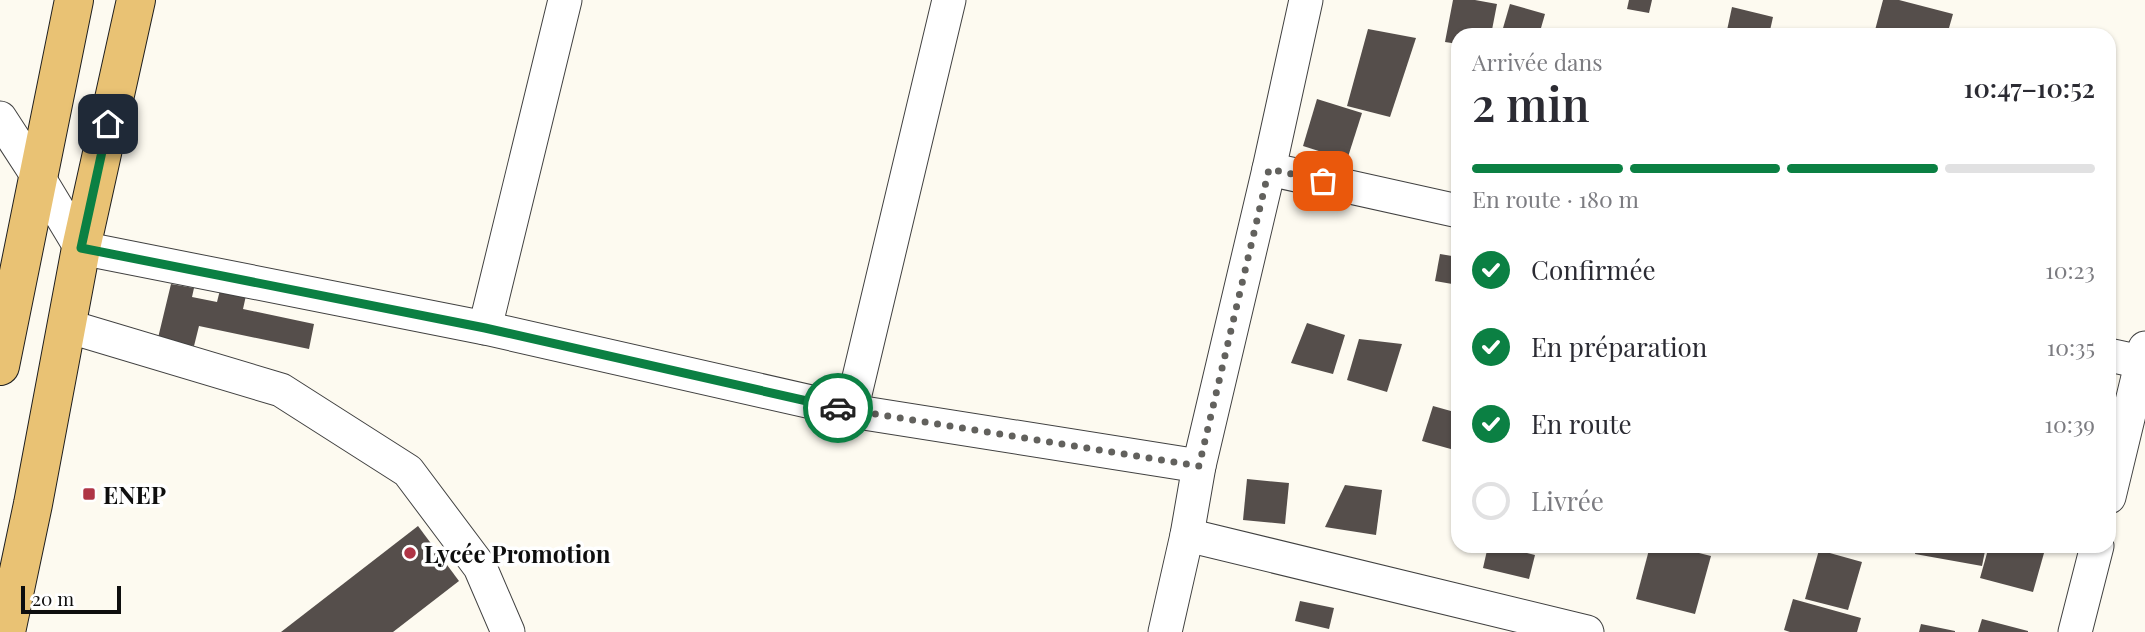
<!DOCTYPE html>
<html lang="fr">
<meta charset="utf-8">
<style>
body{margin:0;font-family:"Playfair Display",serif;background:#f2f2f3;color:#2b2b33;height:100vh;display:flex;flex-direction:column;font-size:26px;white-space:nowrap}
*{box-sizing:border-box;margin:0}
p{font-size:23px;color:#7c7c81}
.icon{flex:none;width:38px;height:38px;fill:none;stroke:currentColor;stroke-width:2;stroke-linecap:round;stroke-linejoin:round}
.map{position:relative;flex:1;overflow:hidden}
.panel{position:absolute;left:1451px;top:28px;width:665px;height:525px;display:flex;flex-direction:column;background:#fff;border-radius:21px;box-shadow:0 2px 5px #0004}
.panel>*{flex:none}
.scale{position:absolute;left:21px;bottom:18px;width:100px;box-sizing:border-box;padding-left:7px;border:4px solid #0e0e0e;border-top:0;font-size:19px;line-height:24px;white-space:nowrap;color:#0e0e0e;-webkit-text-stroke:5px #fff;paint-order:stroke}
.pin{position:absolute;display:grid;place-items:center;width:60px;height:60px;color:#fff;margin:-30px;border-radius:14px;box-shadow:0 4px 10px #0006}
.courier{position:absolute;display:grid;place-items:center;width:70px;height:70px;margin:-35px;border:5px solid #0b8043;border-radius:50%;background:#fff;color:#222;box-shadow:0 2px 9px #0007}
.summary em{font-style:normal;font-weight:600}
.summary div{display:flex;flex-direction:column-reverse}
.summary{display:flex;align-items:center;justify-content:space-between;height:119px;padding:0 21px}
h1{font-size:46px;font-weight:600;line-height:52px}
.bar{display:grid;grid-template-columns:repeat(4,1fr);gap:10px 7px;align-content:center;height:84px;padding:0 21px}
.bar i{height:9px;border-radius:5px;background:#e1e1e2}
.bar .current{background:#0b8043}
.bar p{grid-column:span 4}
ol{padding:0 21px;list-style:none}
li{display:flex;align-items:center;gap:21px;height:77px}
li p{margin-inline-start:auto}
li .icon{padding:7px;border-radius:50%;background:#0b8043;color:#fff;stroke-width:4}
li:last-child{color:#7c7c81}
li i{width:38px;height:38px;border:4px solid #e1e1e2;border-radius:50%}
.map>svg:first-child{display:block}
.building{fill:#554e4b}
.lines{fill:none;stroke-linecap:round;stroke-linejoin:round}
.minor-casing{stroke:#414141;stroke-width:35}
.major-casing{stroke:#1f1f1f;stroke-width:40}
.minor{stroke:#fff;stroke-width:33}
.major{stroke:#e9c274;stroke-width:38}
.done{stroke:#62615d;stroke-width:7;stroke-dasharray:0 12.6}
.route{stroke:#0b8043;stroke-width:9}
.poi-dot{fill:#af3546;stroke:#fff;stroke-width:2.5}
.labels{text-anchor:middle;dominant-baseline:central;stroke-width:7;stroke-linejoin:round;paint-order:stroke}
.poi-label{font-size:24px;font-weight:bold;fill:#0e0e0e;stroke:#fff;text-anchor:start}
</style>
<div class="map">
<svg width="2145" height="632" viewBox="0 0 2145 632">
<rect width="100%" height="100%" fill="#fdfaf0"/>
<g class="building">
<polygon points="1453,0 1475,0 1497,4 1491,35 1458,35 1458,44 1445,42"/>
<polygon points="1629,0 1652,0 1649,13 1627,9"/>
<polygon points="1883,0 1899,0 1953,14 1947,35 1874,34"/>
<polygon points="1510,4 1545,14 1539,35 1501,35"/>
<polygon points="1732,7 1773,17 1769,35 1726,35"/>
<polygon points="1368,29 1416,38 1390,117 1347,106"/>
<polygon points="1317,99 1362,113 1347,160 1303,146"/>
<polygon points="1440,254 1458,257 1458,285 1435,281"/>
<polygon points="171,284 194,288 192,297 217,302 221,286 247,291 243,309 314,324 309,349 199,326 194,346 158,338"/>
<polygon points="1307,323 1345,335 1333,374 1291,363"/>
<polygon points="1359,339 1402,344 1387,392 1347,380"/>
<polygon points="1433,406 1458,413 1458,451 1422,441"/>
<polygon points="1247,479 1289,483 1285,524 1243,520"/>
<polygon points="1345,485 1382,490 1376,535 1325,527"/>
<polygon points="418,526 459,581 393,632 281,632"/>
<polygon points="1488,546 1499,546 1535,555 1529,579 1483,568"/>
<polygon points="1650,546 1671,546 1711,556 1695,614 1636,599"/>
<polygon points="1916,546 1986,546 1982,566 1915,554"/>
<polygon points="1989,546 2046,546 2033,592 1980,578"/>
<polygon points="1819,550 1862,562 1848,610 1805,599"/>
<polygon points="1793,599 1861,618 1857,632 1790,632 1784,630"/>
<polygon points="1300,601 1334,608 1329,629 1295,621"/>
<polygon points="1982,619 2028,631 2028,632 1978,632"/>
<polygon points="1921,624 1955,631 1955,632 1919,632"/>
</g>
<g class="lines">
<g class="minor-casing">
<g id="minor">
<polyline points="0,118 37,175 81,248 485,328 851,411 1199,466"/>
<polyline points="1269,169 1458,211"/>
<polyline points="67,326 281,390 408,471 480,567 508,632"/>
<polyline points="485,328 565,0"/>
<polyline points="2109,355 2145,363"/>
<polyline points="851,411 949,0"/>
<polyline points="2109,497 2145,348"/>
<polyline points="1187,535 1587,632"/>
<polyline points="1165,632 1187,535 1199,466 1269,169 1306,0"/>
<polyline points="2075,632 2097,546"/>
</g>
</g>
<g class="major-casing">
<g id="major">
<polyline points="0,366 74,0"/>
<polyline points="6,632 33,504 81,248 136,0"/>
</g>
</g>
<use href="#minor" class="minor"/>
<use href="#major" class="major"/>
</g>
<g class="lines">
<polyline class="done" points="838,408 1199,466 1269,169 1323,181"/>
<polyline class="route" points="108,124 81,248 485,328 838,408"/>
</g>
<g class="poi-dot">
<rect x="82" y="487" width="14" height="14" rx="3.5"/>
<circle cx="410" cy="553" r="7"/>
</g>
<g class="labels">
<g class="poi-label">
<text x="103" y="494">ENEP</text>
<text x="424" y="553">Lycée Promotion</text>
</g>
</g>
</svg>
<div class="scale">20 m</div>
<div class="pin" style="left:1323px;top:181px;background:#ea580c"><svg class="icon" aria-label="bag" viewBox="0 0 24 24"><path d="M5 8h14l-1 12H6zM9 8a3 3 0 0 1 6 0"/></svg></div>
<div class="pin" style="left:108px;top:124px;background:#1f2937"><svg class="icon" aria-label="home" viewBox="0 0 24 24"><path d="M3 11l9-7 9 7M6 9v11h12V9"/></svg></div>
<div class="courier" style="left:838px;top:408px"><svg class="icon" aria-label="car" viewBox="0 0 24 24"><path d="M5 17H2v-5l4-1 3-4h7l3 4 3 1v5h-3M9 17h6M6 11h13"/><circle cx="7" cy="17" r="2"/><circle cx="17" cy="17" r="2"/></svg></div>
<section class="panel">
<div class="summary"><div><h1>2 min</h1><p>Arrivée dans</p></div><em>10:47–10:52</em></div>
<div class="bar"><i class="current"></i><i class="current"></i><i class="current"></i><i></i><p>En route · 180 m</p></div>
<ol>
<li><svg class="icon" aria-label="check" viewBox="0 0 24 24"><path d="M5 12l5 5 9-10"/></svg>Confirmée<p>10:23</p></li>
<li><svg class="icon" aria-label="check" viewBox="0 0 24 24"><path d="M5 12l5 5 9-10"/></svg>En préparation<p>10:35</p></li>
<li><svg class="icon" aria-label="check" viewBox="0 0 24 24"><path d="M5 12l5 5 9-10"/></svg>En route<p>10:39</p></li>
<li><i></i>Livrée</li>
</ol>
</section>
</div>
